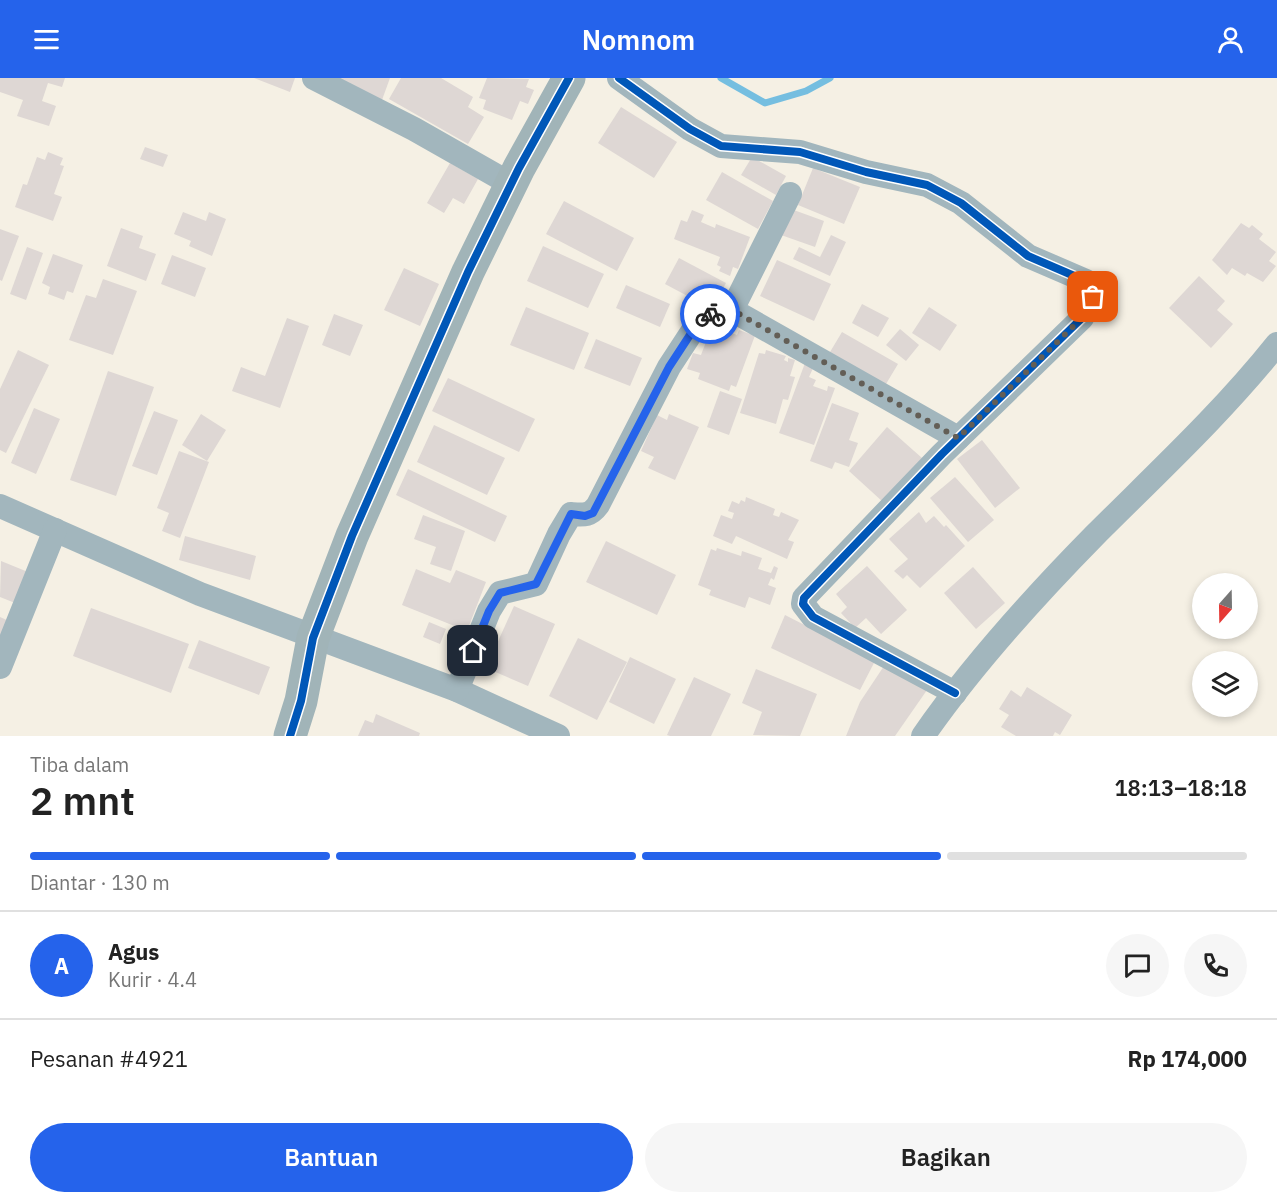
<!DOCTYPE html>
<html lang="id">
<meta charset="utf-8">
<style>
body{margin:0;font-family:"IBM Plex Sans",sans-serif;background:#f6f6f6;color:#222;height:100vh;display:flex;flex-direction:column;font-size:22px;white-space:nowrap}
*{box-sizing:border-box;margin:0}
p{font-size:20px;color:#767676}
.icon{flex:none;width:33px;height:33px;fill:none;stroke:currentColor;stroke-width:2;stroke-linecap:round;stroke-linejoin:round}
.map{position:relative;height:658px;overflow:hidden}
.sheet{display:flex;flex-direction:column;background:#fff;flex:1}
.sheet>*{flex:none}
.needle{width:39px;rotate:200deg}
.tools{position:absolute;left:1192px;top:495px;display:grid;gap:12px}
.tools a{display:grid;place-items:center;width:66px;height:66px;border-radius:50%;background:#fff;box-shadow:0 3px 9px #0003;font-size:30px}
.pin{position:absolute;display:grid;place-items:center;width:51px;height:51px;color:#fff;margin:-26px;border-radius:12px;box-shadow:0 3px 9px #0006}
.courier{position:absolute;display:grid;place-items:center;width:60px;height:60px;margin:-30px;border:4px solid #2563eb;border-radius:50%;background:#fff;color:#222;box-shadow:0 2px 8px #0007}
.overview em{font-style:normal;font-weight:600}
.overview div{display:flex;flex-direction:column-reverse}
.overview{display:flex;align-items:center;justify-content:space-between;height:102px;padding:0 30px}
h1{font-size:39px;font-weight:600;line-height:45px}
.bar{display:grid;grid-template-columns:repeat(4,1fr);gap:9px 6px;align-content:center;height:72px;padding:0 30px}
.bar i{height:8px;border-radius:4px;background:#e0e0e0}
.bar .selected{background:#2563eb}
.bar p{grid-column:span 4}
.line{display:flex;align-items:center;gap:15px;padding:0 30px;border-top:2px solid #e0e0e0}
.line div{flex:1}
.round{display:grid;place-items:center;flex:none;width:63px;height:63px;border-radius:32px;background:#f6f6f6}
.cta{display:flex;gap:12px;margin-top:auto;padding:12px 30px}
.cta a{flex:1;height:69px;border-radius:36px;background:#2563eb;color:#fff;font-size:24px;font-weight:600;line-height:69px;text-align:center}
.cta a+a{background:#f6f6f6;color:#222}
header{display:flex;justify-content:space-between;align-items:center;height:78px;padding:0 30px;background:#2563eb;color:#fff;font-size:27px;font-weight:600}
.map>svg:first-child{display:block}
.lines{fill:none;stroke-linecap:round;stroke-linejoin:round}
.stream{stroke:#75bee0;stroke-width:7}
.building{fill:#ded7d4}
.street{stroke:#a2b6bd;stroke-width:24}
.secondary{stroke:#a1b4b8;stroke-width:33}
.cycleway-casing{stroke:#fff;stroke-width:11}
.cycleway{stroke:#0057b8;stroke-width:8}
.done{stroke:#635e56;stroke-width:6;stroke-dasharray:0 10.8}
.route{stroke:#2563eb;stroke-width:8}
</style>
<header><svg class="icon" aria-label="menu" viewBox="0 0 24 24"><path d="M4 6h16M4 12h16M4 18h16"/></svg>Nomnom<svg class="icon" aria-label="person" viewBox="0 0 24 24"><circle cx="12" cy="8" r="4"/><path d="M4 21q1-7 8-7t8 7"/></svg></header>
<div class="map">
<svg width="1277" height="658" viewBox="0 0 1277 658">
<rect width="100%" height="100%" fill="#f5f0e4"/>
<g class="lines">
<polyline class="stream" points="721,0 765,25 806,13 830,0"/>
</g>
<g class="building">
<polygon points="0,0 65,0 62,9 48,5 42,23 56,28 49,48 17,38 23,22 0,14"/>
<polygon points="254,0 295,0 290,14"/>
<polygon points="324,0 390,0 382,22"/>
<polygon points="401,0 441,0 473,19 468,29 484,39 468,66 389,21"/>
<polygon points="487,0 529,1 526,9 534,12 528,26 520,23 512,42 483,31 486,22 479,20"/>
<polygon points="621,29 677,64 654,100 598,65"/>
<polygon points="145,69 168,77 163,89 140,81"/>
<polygon points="48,74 63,80 60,87 64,88 54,116 62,119 53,143 15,129 23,106 27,107 37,79 45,82"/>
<polygon points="752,79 786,98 776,117 741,97"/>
<polygon points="450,85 478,101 464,126 453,120 444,135 427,125"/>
<polygon points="813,90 860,109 844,146 798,127"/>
<polygon points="722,94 773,123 758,151 706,122"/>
<polygon points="564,123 634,160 617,193 546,156"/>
<polygon points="791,131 824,143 815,169 781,157"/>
<polygon points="692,132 704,137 701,144 715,150 716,146 750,159 738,191 733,189 730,198 719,193 721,189 717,187 720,179 674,161 681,142 687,144"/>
<polygon points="183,134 206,143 209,134 226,141 212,178 189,168 191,163 174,156"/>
<polygon points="1241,145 1249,150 1252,147 1263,156 1259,161 1276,174 1269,183 1276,188 1263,204 1247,195 1245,198 1232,190 1227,197 1212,182"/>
<polygon points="121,150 143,158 139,170 156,176 146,203 107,188"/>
<polygon points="0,151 19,158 2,203 0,202"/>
<polygon points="831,157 846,164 830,198 793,181 799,169 820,179"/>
<polygon points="543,168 604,196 588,230 527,203"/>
<polygon points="27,169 43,175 26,222 10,216"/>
<polygon points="53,176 83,187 73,215 67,213 64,222 48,216 50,209 42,205"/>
<polygon points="172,177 206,190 195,219 161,206"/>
<polygon points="679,180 726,205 712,231 665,206"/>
<polygon points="777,182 831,206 814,243 760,218"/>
<polygon points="404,190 439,206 420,248 384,232"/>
<polygon points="1199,198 1225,223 1217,232 1233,246 1211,270 1169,230"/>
<polygon points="103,201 137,213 113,277 69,262 86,217 96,220"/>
<polygon points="626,207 670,226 660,249 616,230"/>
<polygon points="862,226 889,240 878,259 852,245"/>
<polygon points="526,229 589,255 574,292 510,267"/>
<polygon points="929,229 957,247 940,273 912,255"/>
<polygon points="334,236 363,247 350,278 322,267"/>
<polygon points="725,237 732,240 730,245 735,248 732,255 737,257 739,252 750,256 752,250 757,252 736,309 731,307 729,313 698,301 700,295 687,291 693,275 701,277 714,243 721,246"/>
<polygon points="287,240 309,248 280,330 232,313 241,289 265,298"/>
<polygon points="900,251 919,267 906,283 886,267"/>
<polygon points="842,254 898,286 883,311 827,279"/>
<polygon points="596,261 642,280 630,308 584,290"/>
<polygon points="18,272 49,287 6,375 0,372 0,311"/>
<polygon points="766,272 786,278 784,282 788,284 788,280 795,282 790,298 795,299 788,322 783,321 776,346 740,335 759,275 765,276"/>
<polygon points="805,285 814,288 809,299 816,302 813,308 827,313 828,308 835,310 814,367 779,355"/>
<polygon points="108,293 154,309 116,418 70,402"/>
<polygon points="448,300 535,341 519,374 432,333"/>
<polygon points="720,313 742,321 729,357 707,349"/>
<polygon points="832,325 859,335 849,362 858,365 849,389 835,384 832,391 810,383"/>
<polygon points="34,330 60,341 36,396 11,385"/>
<polygon points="154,333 178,342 157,397 132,388"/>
<polygon points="201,336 226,352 207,383 182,367"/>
<polygon points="669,336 699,349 675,402 648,390 654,379 641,373 657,337 667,342"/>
<polygon points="434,347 505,380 487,417 417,384"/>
<polygon points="887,349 922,380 883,424 849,393"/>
<polygon points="982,362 1020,410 995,430 957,381"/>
<polygon points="179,373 209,384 180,460 162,453 169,435 157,430"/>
<polygon points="408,391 507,438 495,464 396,417"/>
<polygon points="955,399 994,442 968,464 930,420"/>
<polygon points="746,419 775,431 773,437 779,439 781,434 799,442 788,462 794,464 787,481 736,458 732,466 713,458 721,437 732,441 734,435 728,433 732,423 739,426 741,422 745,424"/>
<polygon points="919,434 926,445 934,438 944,449 946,447 965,468 920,510 907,497 903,501 894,493 908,481 889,461"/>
<polygon points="423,437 465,453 451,493 430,486 436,469 414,461"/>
<polygon points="185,458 256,478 250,502 179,482"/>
<polygon points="606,463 676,497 657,537 586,504"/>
<polygon points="717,470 741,478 742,473 762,480 758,491 771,495 774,488 778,490 774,502 771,500 768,507 776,510 770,527 749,519 745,530 709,517 711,512 698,507 711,471 716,473"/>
<polygon points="1,483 28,494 15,525 0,519"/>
<polygon points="867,488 907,532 881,556 866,540 855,550 841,535 847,529 836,516"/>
<polygon points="973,489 1005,525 976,551 944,515"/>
<polygon points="416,491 450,505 456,492 486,504 467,553 402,527"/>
<polygon points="514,528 555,546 528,608 486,590"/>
<polygon points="91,530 189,566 171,615 73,578"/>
<polygon points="785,537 875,583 860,612 771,570"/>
<polygon points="0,539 9,543 0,562"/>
<polygon points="429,544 446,551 440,566 423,559"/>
<polygon points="578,560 627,584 597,642 549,618"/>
<polygon points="199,562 270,589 259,617 188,590"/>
<polygon points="630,579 676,601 654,646 609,624"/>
<polygon points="886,585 927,612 895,658 846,658 860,624"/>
<polygon points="756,591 817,616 800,658 753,657 762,634 742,625"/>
<polygon points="694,599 731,616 711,658 670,658 667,657"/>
<polygon points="1027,609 1072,637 1060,657 1055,654 1053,658 1016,658 1001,649 1009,637 999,631 1011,612 1021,619"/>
<polygon points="376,636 420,655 419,658 358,658 365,642 373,645"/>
</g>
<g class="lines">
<g class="street">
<polyline points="314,0 414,51 511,106"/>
<polyline points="619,0 690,51 721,68 800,74 866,94 927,107 961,125 1028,178 1086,203 1093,211 1093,219 1082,240 942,376 804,520 803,526 813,539 955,615"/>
<polyline points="790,116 732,232 958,360"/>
<polyline points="0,428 200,516 457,612 558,658"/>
<polyline points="0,589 55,452"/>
<path d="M457,612L489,533L500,515L536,506L559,456L571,436C584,437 590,438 598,427L669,289L703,237L712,236L722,230L732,232"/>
<path d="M923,658C973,586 1033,520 1095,457C1157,395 1222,335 1277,266"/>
</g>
<polyline class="secondary" points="290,658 301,623 313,560 352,458 468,194 519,90 569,0"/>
<g class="cycleway-casing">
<g id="cycleway">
<polyline points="619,0 690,51 721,68 800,74 866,94 927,107 961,125 1028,178 1086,203 1093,211 1093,219 1082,240 942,376 804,520 803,526 813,539 955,615"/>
<polyline points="290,658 301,623 313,560 352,458 468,194 519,90 569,0"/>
</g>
</g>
<use href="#cycleway" class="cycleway"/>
</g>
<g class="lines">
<polyline class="done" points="710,236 722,230 732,232 958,360 1082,240 1093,219"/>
<polyline class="route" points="473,573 489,533 500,515 536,506 571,436 585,438 593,435 669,289 703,237 710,236"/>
</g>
</svg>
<div class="tools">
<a><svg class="needle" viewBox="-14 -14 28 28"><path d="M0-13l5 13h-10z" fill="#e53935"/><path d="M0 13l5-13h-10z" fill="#767676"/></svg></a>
<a><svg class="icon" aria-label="layers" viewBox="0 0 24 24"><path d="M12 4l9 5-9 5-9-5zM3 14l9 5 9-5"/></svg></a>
</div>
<div class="pin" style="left:1093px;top:219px;background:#ea580c"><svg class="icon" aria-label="bag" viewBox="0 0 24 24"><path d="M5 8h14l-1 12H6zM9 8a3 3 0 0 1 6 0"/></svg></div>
<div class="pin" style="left:473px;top:573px;background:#1f2937"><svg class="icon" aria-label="home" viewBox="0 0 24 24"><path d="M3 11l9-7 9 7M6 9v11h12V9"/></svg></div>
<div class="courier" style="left:710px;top:236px"><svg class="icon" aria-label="bike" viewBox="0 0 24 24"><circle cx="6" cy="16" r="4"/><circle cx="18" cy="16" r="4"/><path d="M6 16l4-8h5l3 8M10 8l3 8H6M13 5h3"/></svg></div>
</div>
<section class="sheet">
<div class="overview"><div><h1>2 mnt</h1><p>Tiba dalam</p></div><em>18:13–18:18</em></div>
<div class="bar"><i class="selected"></i><i class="selected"></i><i class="selected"></i><i></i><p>Diantar · 130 m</p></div>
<div class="line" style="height:108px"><b class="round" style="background:#2563eb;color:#fff">A</b><div><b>Agus</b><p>Kurir · 4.4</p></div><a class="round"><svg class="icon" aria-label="chat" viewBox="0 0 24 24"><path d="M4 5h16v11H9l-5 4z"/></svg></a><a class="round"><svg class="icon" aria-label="phone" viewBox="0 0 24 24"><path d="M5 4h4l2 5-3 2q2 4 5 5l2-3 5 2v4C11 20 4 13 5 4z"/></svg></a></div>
<div class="line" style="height:78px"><div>Pesanan #4921</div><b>Rp 174,000</b></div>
<div class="cta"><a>Bantuan</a><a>Bagikan</a></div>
</section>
